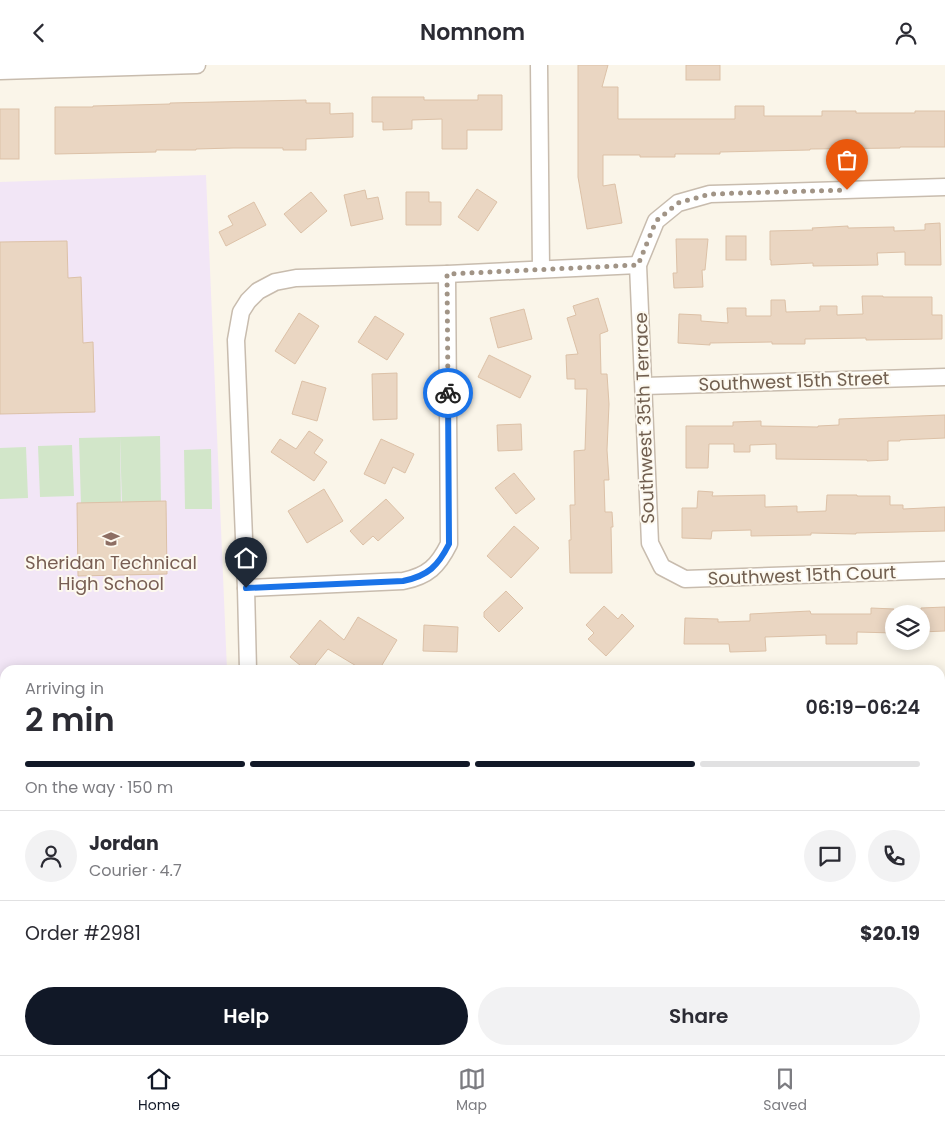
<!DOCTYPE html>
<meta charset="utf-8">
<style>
body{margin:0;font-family:Poppins,sans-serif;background:#f2f2f3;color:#2b2b33;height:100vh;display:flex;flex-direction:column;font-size:19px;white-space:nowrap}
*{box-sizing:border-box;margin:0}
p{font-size:16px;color:#7c7c81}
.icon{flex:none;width:28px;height:28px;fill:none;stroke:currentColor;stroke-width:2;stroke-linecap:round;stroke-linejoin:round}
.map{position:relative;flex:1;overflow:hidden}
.details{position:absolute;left:0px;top:600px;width:945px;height:390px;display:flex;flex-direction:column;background:#fff;border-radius:15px 15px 0 0;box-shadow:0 2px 12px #0003}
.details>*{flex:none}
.tools{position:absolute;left:885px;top:540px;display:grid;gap:10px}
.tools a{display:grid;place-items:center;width:45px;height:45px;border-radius:50%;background:#fff;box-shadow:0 2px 12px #0003;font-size:25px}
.pin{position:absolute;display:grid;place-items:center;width:42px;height:42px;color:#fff;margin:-51px -21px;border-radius:50% 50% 50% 0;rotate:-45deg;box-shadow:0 0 5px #0007}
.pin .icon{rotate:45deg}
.courier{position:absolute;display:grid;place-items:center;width:50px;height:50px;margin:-25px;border:4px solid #1a73e8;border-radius:50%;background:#fff;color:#222;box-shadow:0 1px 6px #0007}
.headline em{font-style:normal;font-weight:600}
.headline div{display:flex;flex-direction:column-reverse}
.headline{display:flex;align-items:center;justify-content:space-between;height:85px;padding:0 25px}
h1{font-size:32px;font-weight:600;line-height:38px}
.bar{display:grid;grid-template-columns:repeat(4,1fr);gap:8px 5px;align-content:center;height:60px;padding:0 25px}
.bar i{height:6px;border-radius:4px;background:#e1e1e2}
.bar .active{background:#111827}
.bar p{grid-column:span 4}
.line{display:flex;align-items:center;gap:12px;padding:0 25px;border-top:1px solid #e1e1e2}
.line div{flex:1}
.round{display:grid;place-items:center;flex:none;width:52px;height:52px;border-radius:26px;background:#f2f2f3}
.action{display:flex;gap:10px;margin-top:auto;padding:10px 25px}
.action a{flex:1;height:58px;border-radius:30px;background:#111827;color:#fff;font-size:20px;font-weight:600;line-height:58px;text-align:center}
.action a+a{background:#f2f2f3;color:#2b2b33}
header{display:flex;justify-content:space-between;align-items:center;height:65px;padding:0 25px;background:#fff;font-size:22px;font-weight:600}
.tab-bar{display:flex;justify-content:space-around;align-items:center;height:70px;border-top:1px solid #e1e1e2;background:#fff;font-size:14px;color:#7c7c81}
.tab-bar a{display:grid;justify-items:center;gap:2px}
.tab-bar .active{color:#111827}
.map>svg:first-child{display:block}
.education{fill:#f2e6f6}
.green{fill:#d2e6c9}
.building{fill:#ead6c2;stroke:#dcc1a7}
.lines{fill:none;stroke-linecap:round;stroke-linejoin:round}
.street-casing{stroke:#c8bcae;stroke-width:19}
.street{stroke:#fff;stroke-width:16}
.done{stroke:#a19486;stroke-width:5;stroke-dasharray:0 9}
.route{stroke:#1a73e8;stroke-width:6}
.labels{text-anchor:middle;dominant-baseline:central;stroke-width:4;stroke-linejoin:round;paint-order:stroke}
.street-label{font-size:18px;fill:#715f50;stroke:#fdf9ef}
.education-label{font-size:18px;fill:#785e54;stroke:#fdf9ef}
</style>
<header><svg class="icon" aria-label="back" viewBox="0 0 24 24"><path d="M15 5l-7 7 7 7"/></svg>Nomnom<svg class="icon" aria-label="person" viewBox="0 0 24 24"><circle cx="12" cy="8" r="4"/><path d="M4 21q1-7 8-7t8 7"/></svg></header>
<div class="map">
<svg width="945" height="990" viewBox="0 0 945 990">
<rect width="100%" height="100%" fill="#faf5e9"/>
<polygon class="education" points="206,110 227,605 5,605 5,716 0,716 0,117"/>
<g class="green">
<polygon points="160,371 161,439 122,440 120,372"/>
<polygon points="120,372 121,440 81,440 79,373"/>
<polygon points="72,380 74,431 40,432 38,381"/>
<polygon points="26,382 28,433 0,434 0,383"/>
<polygon points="211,384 212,444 185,444 184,385"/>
</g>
<g class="building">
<polygon points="578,0 608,0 602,22 618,22 618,54 735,54 735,41 764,41 764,51 822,51 822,46 856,46 856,48 915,48 915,46 945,46 945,82 900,82 900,83 810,84 810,85 720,87 720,89 675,89 675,92 640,92 640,90 603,90 603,121 615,119 622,158 587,164 578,112"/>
<rect x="686" y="0" width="34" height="15"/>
<polygon points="478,30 502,30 502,65 467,65 467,84 442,84 442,54 412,55 412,64 383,65 383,57 372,57 372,32 424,32 424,35 478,35"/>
<polygon points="306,35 306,38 330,38 330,49 353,48 353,72 306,74 306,85 283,85 283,83 233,83 196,84 196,85 156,85 156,87 55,89 55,42 93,42 93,41 170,39 170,38"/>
<rect x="0" y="44" width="19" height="50"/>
<polygon points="477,124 497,137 478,166 458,152"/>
<polygon points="365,125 367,134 378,132 383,154 351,161 344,130"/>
<polygon points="311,127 327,146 301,168 284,149"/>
<polygon points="406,127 429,127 429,137 441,137 441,160 406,160"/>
<polygon points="254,137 266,160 226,181 219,167 233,160 228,151"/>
<polygon points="940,158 941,200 905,200 905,187 877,188 878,200 813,201 813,198 771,200 771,195 770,195 770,166 813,165 812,163 848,161 848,163 894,162 894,166 925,165 925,159"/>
<rect x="726" y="171" width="20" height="24"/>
<polygon points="676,174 708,174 705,205 702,205 703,222 674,223 673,208 677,208"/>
<polygon points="67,176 68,213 81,212 83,278 93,277 95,347 0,349 0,177"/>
<polygon points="862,231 883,231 883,232 932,232 932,250 942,250 942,274 866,275 866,273 805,274 805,279 772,279 772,277 710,278 710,280 678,278 679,249 701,250 701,256 728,258 727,243 746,243 746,251 771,251 771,235 785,235 786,247 820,246 820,241 837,241 837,250 863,249"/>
<polygon points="598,233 608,266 600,269 601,309 607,309 609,339 607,385 609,415 604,415 605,447 612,447 613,462 611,462 612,508 570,508 569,475 571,475 570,440 575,440 574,386 585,385 587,324 575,324 575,314 567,314 566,290 578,289 567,253 576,250 573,241"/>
<polygon points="524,244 532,274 498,283 490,253"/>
<polygon points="299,248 319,261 295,299 275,286"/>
<polygon points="375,251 404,269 387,295 358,277"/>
<polygon points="489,290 531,311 520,333 478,312"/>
<polygon points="397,308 397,354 373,355 372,309"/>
<polygon points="302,316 326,323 317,356 292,349"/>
<polygon points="945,350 945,373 900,375 900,376 888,376 888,395 867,396 867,395 776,394 776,379 750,380 750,387 734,387 734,379 709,379 708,403 686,403 686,361 733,361 733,357 761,356 761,361 818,362 818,361 839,360 839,354"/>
<polygon points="521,359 522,385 498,386 497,360"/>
<polygon points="309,366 323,375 314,388 327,397 314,416 271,387 280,374 296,384"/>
<polygon points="381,374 414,389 405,408 393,402 385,419 364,409"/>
<polygon points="514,408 535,434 516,449 495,423"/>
<polygon points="324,424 343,456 307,478 288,446"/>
<polygon points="698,426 713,427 712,431 765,430 765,442 797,441 797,447 826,446 827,430 857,430 857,431 890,431 890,440 903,440 903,444 945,442 945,466 856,468 856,469 811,468 811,470 751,471 751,465 712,466 711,474 682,473 682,443 697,443"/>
<polygon points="386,434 404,453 378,476 373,471 363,480 350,466"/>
<polygon points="166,436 167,509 78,511 77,438"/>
<polygon points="514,461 539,483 511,513 487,491"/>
<polygon points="506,526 523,543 499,567 484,552 484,547"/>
<polygon points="604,541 618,554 622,549 634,561 606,591 588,574 594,568 586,560"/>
<polygon points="945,542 945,566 921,567 921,543"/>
<polygon points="871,543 894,544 894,568 857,567 857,579 826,579 826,570 765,572 766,586 730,587 729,579 684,579 685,553 718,554 718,557 750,556 750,549 810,546 811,549 871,549"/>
<polygon points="358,552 397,575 379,605 363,605 328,584 311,605 306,605 290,592 320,555 344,575"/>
<polygon points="424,560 458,562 457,587 423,586"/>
</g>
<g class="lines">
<g class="street-casing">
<g id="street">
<polyline points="539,0 541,204"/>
<polyline points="0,6 197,0"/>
<polyline points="945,122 710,129 678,138 656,156 638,200 650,478 662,502 685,514 945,505"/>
<polyline points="644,321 945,312"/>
<path d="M246,523L403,516C428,511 438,501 449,479L447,209"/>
<polyline points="248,605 246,523 236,275 241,247 248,236 258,226 275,217 296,213 447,209 638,200"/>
<polyline points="940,703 945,703"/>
<polyline points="0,735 5,735"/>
<polyline points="940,900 945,900"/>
<polyline points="0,937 5,937"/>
<polyline points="128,985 129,990"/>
<polyline points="688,985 688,990"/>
</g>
</g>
<use href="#street" class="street"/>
</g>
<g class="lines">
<polyline class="done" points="448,328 447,209 638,200 656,156 678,138 710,129 847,125"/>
<path class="route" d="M246,523L403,516C428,511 438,501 449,479L448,328"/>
</g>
<defs>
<g id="school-bare" transform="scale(1.35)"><path d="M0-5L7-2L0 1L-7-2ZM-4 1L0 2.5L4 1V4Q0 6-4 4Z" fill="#8d6e63" stroke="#fdf9ef" stroke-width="2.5" paint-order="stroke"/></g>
</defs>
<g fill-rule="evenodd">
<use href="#school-bare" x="111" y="474"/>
</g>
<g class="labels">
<g class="street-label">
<text transform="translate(794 316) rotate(-2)">Southwest 15th Street</text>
<text transform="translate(644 353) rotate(-92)">Southwest 35th Terrace</text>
<text transform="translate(802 510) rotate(-2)">Southwest 15th Court</text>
</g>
<g class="education-label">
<text x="111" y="497">Sheridan Technical<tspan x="111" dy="21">High School</tspan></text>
</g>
</g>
</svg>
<div class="tools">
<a><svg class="icon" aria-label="layers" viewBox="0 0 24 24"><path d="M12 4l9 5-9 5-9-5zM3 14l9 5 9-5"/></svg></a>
</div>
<div class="pin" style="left:847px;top:125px;background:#ea580c"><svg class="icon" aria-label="bag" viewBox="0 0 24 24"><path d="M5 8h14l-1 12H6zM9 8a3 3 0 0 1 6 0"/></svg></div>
<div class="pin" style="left:246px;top:523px;background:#1f2937"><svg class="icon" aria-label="home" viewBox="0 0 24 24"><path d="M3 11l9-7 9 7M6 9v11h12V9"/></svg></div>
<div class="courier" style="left:448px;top:328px"><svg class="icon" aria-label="bike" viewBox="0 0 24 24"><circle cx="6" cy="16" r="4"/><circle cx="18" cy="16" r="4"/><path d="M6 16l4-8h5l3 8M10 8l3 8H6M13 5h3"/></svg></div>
<section class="details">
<div class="headline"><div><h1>2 min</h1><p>Arriving in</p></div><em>06:19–06:24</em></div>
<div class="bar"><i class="active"></i><i class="active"></i><i class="active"></i><i></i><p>On the way · 150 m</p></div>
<div class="line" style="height:90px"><a class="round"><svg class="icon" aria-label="person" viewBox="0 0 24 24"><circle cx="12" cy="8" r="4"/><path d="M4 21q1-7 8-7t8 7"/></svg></a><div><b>Jordan</b><p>Courier · 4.7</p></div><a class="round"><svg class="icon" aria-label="chat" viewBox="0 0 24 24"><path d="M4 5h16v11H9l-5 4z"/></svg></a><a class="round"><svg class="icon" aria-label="phone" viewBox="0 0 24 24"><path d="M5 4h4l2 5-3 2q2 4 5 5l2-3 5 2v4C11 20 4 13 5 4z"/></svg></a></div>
<div class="line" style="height:65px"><div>Order #2981</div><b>$20.19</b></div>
<div class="action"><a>Help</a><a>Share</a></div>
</section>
</div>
<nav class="tab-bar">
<a class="active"><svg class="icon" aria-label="home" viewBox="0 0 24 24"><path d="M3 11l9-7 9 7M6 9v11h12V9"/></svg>Home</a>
<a><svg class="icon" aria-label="map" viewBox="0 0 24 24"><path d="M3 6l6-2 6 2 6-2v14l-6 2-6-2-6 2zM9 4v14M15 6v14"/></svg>Map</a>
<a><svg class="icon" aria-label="saved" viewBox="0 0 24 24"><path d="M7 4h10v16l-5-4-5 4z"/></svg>Saved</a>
</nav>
